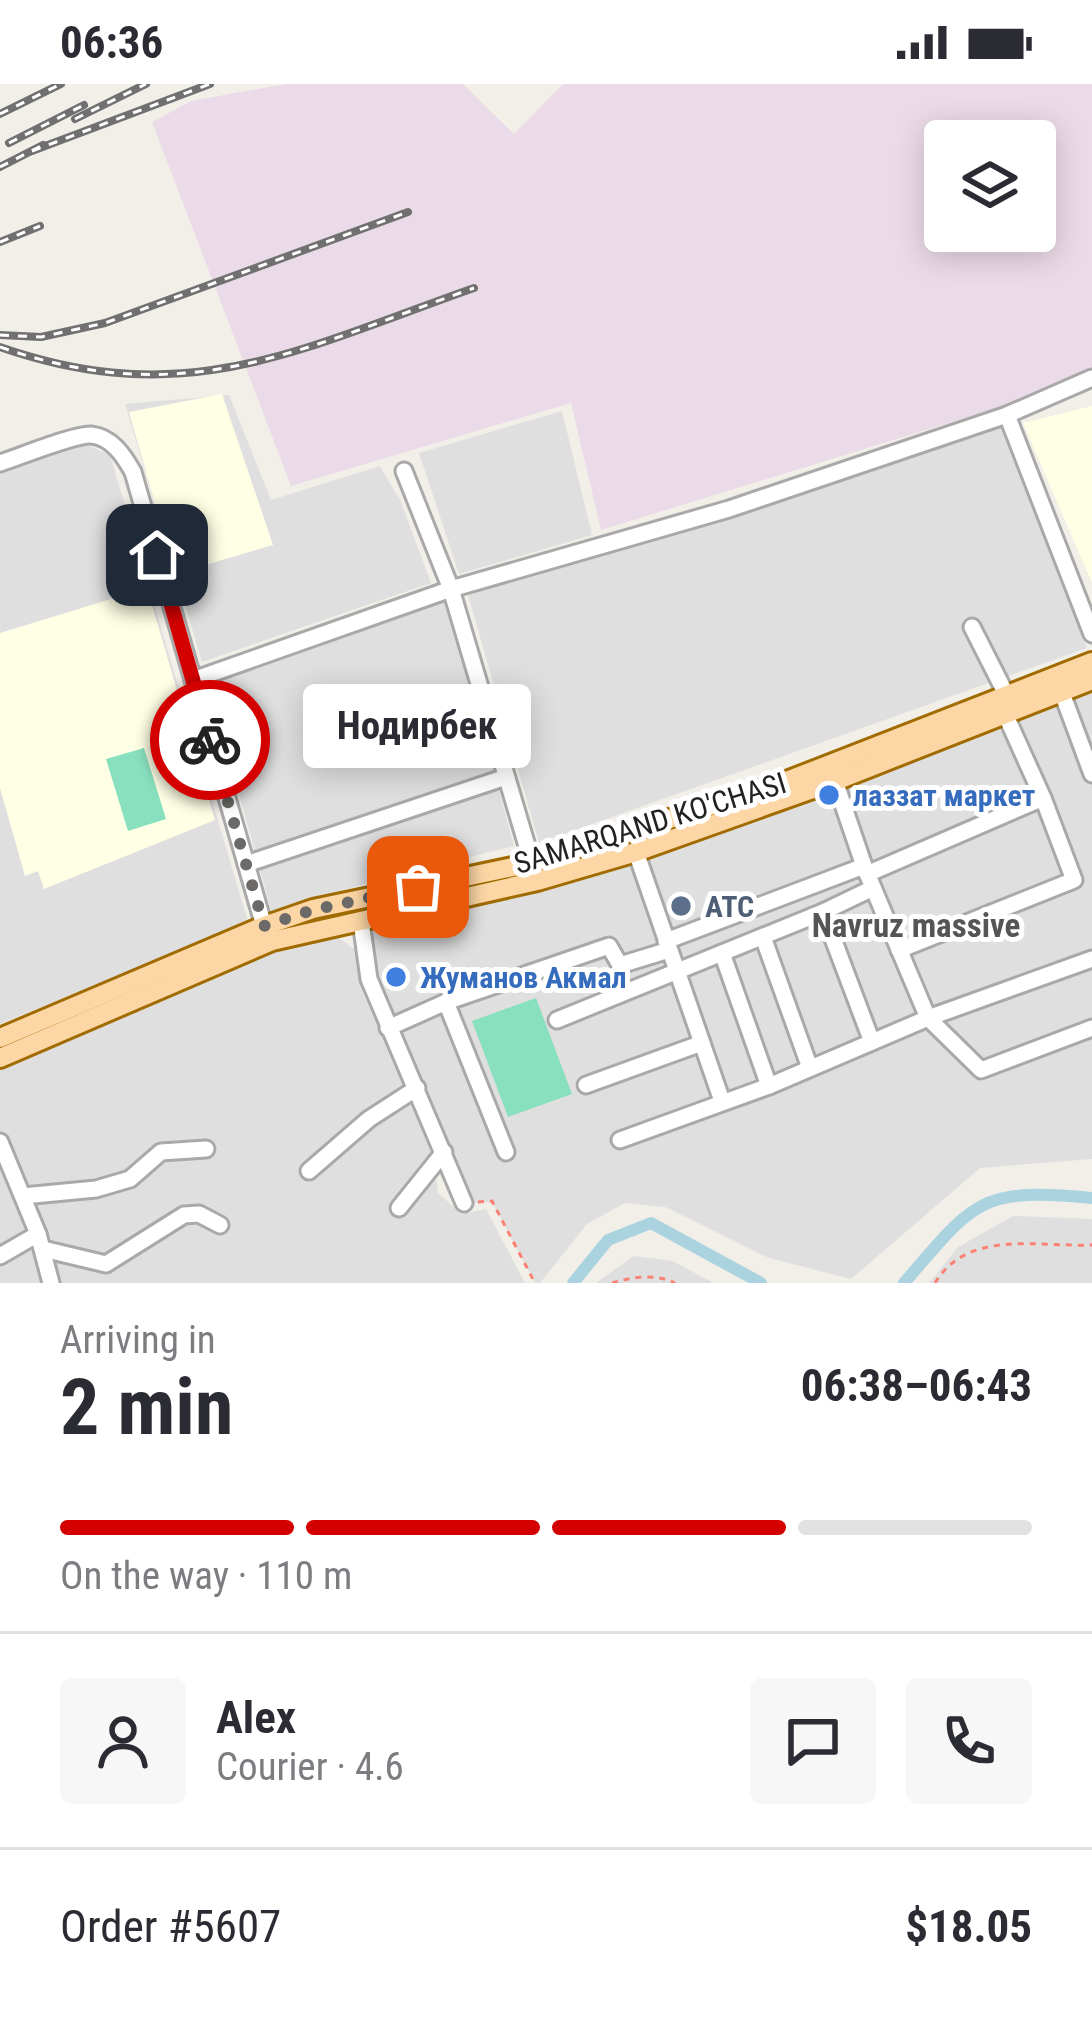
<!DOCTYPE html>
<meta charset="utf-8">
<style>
body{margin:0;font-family:"Roboto Condensed",sans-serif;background:#f7f7f7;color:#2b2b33;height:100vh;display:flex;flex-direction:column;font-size:45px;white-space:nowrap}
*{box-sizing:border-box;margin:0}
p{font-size:39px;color:#7c7c81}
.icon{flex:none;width:66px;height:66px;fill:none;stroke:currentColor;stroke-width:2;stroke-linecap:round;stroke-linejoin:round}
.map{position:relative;height:1199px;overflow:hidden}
.side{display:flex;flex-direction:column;background:#fff;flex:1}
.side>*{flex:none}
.tools{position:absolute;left:924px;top:36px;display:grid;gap:24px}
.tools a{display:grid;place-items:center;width:132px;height:132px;border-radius:12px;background:#fff;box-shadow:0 6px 30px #0003;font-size:60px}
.pin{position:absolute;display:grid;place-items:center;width:102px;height:102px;color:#fff;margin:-51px;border-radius:24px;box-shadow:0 6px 18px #0006}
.courier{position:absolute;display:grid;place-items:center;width:120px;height:120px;margin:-60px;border:9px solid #d40000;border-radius:50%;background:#fff;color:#222;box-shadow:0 3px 15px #0007}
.bubble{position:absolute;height:84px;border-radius:12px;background:#fff;box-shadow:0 6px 30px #0003;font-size:39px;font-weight:700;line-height:84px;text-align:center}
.summary em{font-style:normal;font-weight:700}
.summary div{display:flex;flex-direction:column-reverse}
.summary{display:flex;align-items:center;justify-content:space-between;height:204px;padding:0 60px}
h1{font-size:78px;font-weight:700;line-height:90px}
.bar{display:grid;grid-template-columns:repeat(4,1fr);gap:18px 12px;align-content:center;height:144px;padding:0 60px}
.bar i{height:15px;border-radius:9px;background:#e1e1e2}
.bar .on{background:#d40000}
.bar p{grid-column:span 4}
.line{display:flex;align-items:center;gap:30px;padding:0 60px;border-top:3px solid #e1e1e2}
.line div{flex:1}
.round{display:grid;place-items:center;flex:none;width:126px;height:126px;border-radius:12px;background:#f7f7f7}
.status{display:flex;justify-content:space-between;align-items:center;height:84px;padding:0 60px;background:#fff;direction:ltr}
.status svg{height:33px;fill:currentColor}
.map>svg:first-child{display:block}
.residential{fill:#e0dfdf}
.industrial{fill:#ebdbe8;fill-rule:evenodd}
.education{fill:#ffffe5}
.pitch{fill:#88e0be}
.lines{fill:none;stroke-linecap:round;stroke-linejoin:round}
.canal{stroke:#aad3df;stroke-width:12}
.minor-casing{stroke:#a9a9a9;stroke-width:21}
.major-casing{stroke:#a06b00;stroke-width:24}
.path{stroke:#fa8072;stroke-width:3;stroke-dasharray:6 6;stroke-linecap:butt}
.minor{stroke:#fff;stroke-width:15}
.major{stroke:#fcd6a4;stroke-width:18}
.rail-casing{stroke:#707070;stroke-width:8}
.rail{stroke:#fff;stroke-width:3;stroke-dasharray:9;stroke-linecap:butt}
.done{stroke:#6b6a68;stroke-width:12;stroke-dasharray:0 21.6}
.route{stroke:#d40000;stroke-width:15}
.shop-dot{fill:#3f7fe0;stroke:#fff;stroke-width:4.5}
.service-dot{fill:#5c6f8a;stroke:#fff;stroke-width:4.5}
.labels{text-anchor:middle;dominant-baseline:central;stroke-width:10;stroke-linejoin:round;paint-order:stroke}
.shop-label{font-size:30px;font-weight:bold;fill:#366cbe;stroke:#fff;text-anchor:start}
.street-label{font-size:30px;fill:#222;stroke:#fff}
.service-label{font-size:30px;font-weight:bold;fill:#4e5e75;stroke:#fff;text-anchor:start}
.neighbourhood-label{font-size:33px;font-weight:bold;fill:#555;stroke:#fff}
</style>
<div class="status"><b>06:36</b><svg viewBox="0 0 49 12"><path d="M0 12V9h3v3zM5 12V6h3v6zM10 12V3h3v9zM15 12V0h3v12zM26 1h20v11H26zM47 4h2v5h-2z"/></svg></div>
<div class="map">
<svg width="1092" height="1199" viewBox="0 0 1092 1199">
<rect width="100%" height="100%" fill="#f2efe9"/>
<g class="residential">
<polygon points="229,311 271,416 380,382 401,418 431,499 202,578 125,320"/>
<polygon points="562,327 592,451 459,490 419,369"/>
<polygon points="1000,342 1087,564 539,759 468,511"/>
<polygon points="87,361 110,371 248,838 0,940 0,388"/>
<polygon points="447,515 514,762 380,795 272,829 208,599"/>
<polygon points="1092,596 1092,1075 980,1084 851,1195 769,1174 665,1123 625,1119 587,1140 540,1199 535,1199 492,1118 464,1119 388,944 361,837 537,797"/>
<polygon points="329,847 361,870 363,910 430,1051 438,1109 462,1130 486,1125 525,1199 0,1199 0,980 218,887"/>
<polygon points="1013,1132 1092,1135 1092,1199 929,1199 958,1163"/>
<polygon points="634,1172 672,1177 714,1199 596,1199"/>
</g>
<path class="industrial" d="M286,0H463L514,50L563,0H1092V284L1059,305L601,446L571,319L291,402L152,38L191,17ZM945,57H1035V147H945Z"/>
<g class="education">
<polygon points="222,310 273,461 175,490 129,328"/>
<polygon points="1092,322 1092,499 1023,339"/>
<polygon points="147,504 215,736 44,805 38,787 25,792 0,704 0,549"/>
</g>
<g class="pitch">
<polygon points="144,664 166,735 128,747 106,675"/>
<polygon points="536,914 572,1010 508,1033 472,937"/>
</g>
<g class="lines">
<g class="canal">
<polyline points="573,1199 608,1156 651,1139 761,1199"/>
<path d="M904,1199C975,1117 979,1103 1092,1114"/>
</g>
<g class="minor-casing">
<g id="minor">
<polyline points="1007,331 1092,550"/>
<path d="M0,379C19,373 75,350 91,351C112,353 124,372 133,388L264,842"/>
<polyline points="404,387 451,505 535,789"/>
<polyline points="972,543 1007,612"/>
<polyline points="193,596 451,505 729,425 1007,331 1092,294"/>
<polyline points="1062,609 1092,690"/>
<polyline points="636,768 722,1017"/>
<polyline points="246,780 506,693"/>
<polyline points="867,790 1043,714 1006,632"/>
<polyline points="361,837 369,895 464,1119"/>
<polyline points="763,853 810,984"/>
<polyline points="666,857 864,782"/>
<polyline points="899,866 1074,796 1043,714"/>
<polyline points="722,869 823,828"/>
<polyline points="1092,875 928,934 981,986 1092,944"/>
<polyline points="446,918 506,1068"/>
<polyline points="557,936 722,869 769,1002 620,1056"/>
<polyline points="388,944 446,918 609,862 620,881 669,866"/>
<polyline points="872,958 823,828 873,804"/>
<polyline points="586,1001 702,959"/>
<polyline points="769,1002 928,934 864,782 835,697"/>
<polyline points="0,1058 38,1150 51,1199"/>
<polyline points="309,1087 369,1035 417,1004"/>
<polyline points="23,1112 96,1105 130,1095 161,1068 206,1065"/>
<polyline points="399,1124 444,1068"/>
<polyline points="43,1165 106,1180 184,1131 199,1130 220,1141"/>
<polyline points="0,1172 38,1150"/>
</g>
</g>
<g class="major-casing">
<g id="major">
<polyline points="0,954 264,842 313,825 532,779 779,700 1092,578"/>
<polyline points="0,974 272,857 537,797 636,768 835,697 1092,596"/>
</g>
</g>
<g class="path">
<polyline points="478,1118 492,1117 535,1199"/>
<path d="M612,1199C633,1193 654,1189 675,1199"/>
<path d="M935,1199C968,1145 1036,1163 1092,1161"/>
</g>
<use href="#minor" class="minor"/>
<use href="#major" class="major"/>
<g class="rail-casing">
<g id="rail">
<polyline points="0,30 61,0"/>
<polyline points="75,35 146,0"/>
<polyline points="9,59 84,21"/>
<polyline points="32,67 210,0"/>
<polyline points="0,83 43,61"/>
<polyline points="0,158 40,142"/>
<polyline points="0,251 41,253 105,239 408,128"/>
<path d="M0,263C187,328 300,265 474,204"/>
</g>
</g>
<use href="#rail" class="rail"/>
</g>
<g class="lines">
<polyline class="done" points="210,656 264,842 313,826 418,803"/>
<polyline class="route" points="157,471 210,656"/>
</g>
<g class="shop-dot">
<circle cx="829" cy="711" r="12"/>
<circle cx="396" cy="893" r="12"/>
</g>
<circle class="service-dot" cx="681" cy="822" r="12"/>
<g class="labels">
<g class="shop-label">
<text x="853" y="711">лаззат маркет</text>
<text x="420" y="893">Жуманов Акмал</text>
</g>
<g class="street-label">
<text transform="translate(650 739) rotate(-17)">SAMARQAND KO'CHASI</text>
</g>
<g class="service-label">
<text x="705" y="822">АТС</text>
</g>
<g class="neighbourhood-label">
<text x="916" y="841">Navruz massive</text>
</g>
</g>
</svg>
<div class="tools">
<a><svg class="icon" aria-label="layers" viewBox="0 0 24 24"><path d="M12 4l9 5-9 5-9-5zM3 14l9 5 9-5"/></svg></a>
</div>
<div class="pin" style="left:418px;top:803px;background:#ea580c"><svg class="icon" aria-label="bag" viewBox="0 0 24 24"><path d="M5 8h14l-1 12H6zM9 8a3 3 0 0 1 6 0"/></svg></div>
<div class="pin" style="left:157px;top:471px;background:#1f2937"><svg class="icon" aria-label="home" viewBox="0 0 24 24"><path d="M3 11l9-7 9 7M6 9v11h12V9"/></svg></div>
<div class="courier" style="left:210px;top:656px"><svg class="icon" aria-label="bike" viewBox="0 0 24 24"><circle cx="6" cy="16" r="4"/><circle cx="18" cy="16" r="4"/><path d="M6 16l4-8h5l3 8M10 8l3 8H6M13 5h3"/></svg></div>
<div class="bubble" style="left:303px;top:600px;width:228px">Нодирбек</div>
</div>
<section class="side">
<div class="summary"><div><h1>2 min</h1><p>Arriving in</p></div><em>06:38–06:43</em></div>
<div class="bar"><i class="on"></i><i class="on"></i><i class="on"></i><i></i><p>On the way · 110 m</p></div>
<div class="line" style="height:216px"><a class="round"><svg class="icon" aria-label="person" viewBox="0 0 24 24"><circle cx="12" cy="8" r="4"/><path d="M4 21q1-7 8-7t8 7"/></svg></a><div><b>Alex</b><p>Courier · 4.6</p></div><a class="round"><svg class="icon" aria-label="chat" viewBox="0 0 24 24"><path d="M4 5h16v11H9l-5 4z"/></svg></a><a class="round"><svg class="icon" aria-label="phone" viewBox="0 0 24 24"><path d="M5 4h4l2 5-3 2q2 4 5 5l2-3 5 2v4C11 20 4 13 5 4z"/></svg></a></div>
<div class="line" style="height:156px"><div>Order #5607</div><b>$18.05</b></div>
</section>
